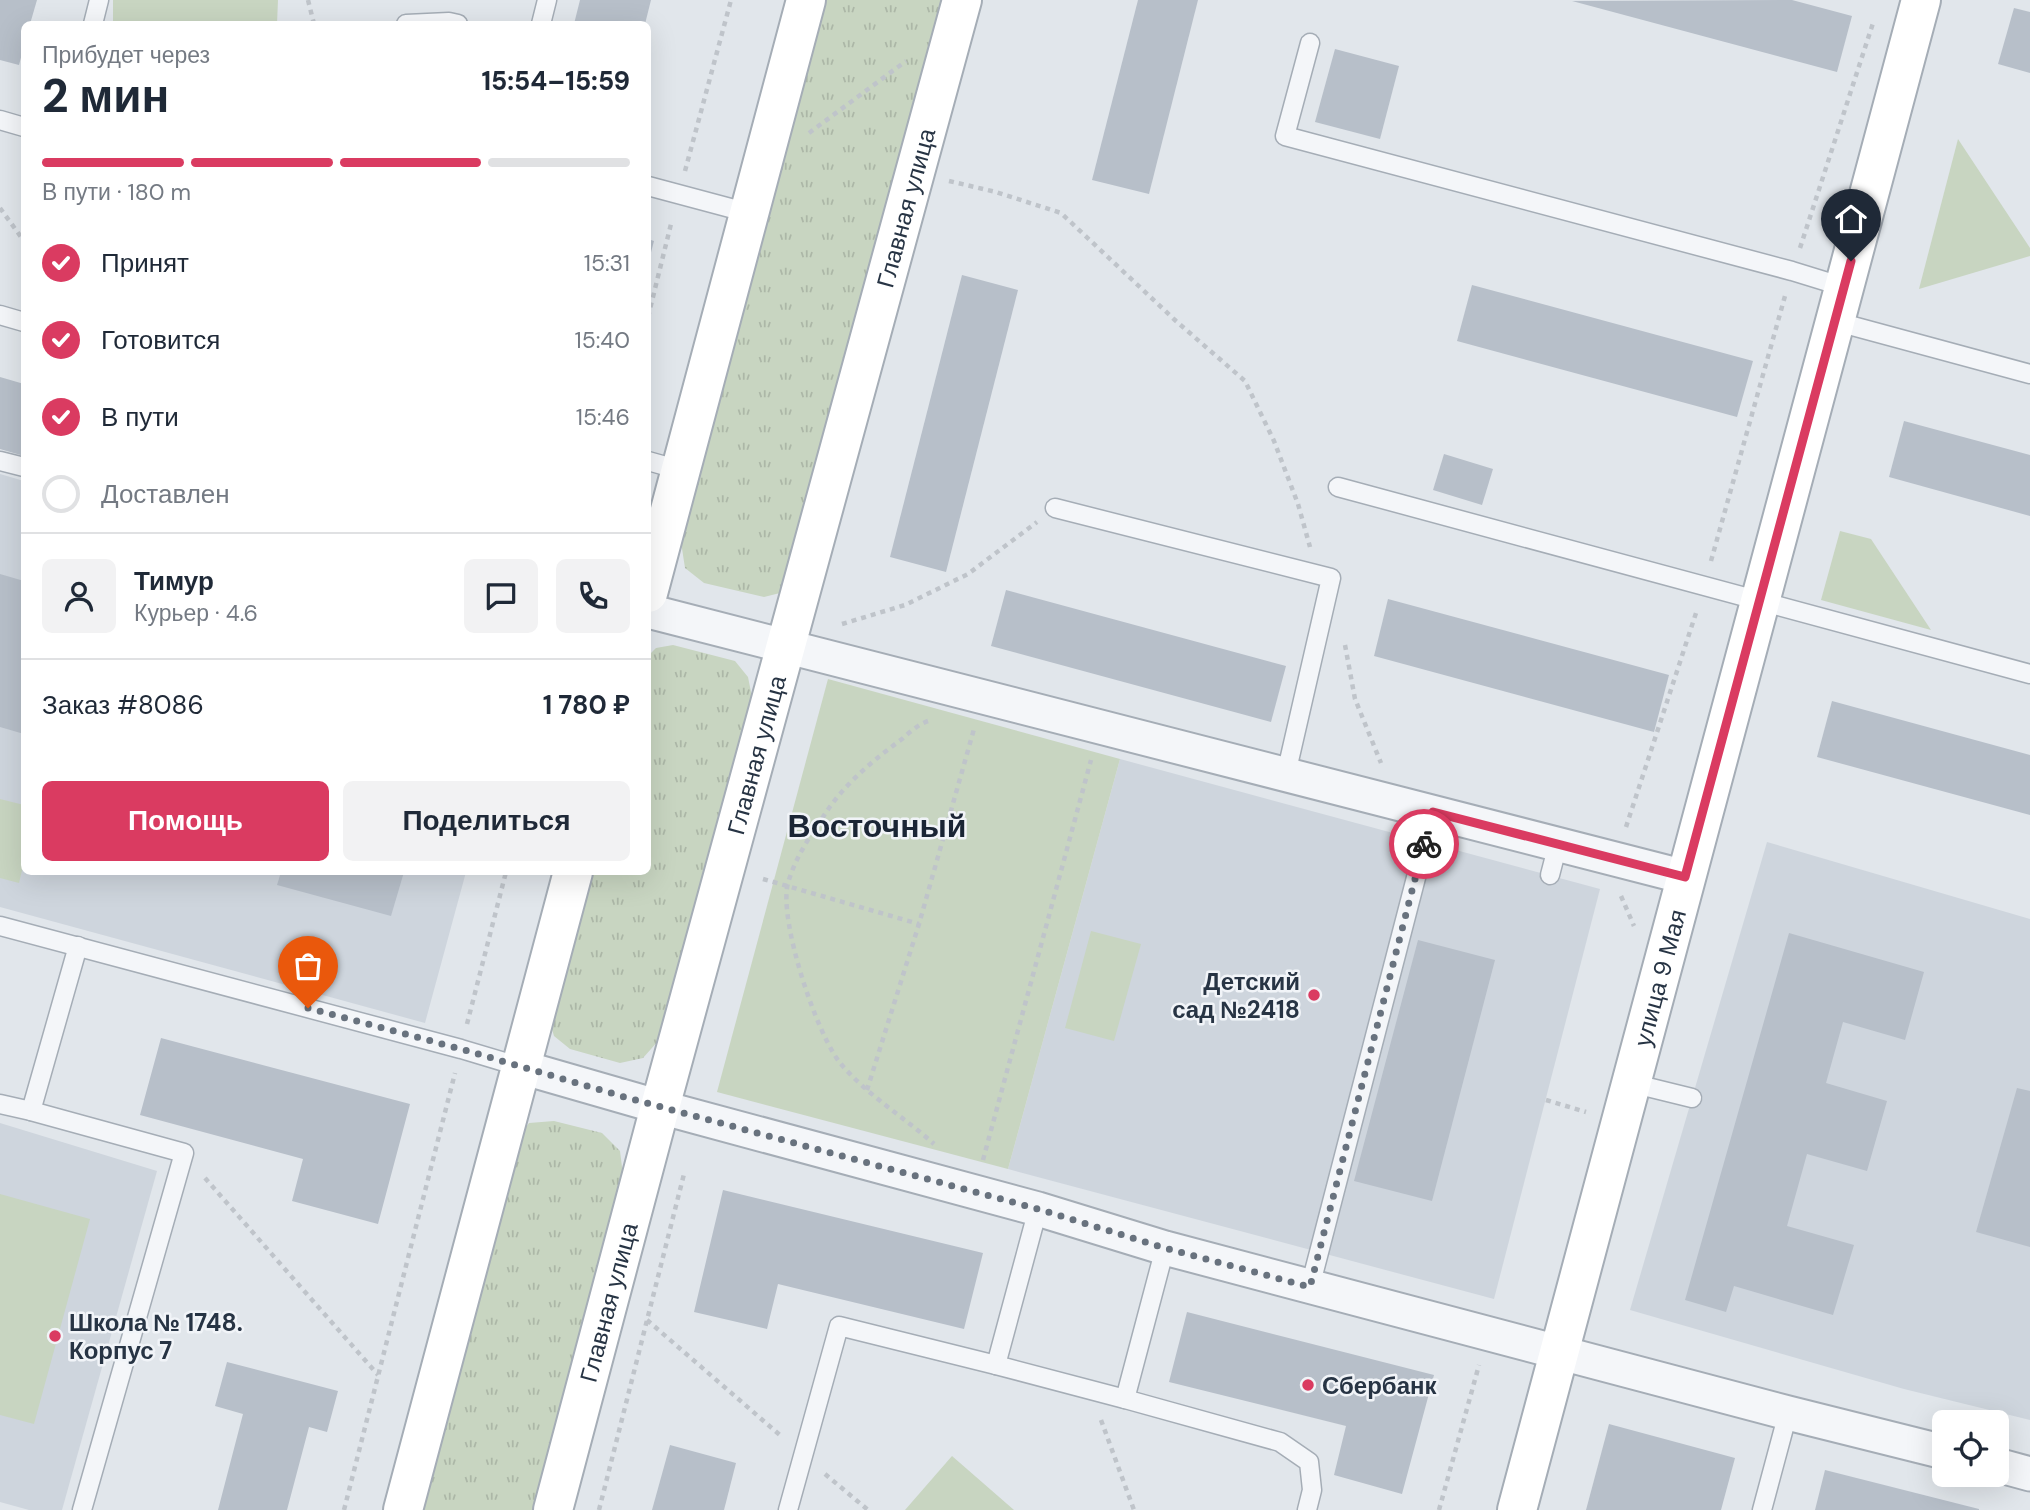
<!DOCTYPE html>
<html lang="ru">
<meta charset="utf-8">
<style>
body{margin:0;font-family:"DM Sans",sans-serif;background:#f2f2f3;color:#1f2937;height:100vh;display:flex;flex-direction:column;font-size:26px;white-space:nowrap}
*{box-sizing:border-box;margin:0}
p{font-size:23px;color:#747a83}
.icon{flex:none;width:38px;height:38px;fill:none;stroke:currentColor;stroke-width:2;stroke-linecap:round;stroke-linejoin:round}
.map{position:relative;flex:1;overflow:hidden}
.panel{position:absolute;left:21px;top:21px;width:630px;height:854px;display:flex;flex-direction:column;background:#fff;border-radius:10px;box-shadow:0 7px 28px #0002}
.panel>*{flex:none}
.controls{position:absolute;left:1932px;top:1410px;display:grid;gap:14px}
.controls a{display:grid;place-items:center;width:77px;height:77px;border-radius:10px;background:#fff;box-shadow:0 7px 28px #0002;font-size:35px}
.pin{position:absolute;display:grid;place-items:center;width:60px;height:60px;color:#fff;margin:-72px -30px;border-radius:50% 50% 50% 0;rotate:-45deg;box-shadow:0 0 7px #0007}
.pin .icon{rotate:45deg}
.courier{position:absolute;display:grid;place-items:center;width:70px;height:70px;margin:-35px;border:5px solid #da3b61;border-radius:50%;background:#fff;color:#222;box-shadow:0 2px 9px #0007}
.summary em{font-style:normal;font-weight:800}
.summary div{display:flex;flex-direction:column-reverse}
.summary{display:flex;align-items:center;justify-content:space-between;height:119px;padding:0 21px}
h1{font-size:46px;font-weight:800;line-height:52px}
.bar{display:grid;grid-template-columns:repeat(4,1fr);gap:10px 7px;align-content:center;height:84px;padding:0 21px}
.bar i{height:9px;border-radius:5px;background:#e0e1e3}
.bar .on{background:#da3b61}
.bar p{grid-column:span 4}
.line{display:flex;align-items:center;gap:18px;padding:0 21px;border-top:2px solid #e0e1e3}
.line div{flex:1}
.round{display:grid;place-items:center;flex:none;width:74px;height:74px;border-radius:10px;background:#f2f2f3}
ol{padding:0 21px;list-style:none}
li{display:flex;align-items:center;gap:21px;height:77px}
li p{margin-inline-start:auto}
li .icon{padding:7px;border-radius:50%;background:#da3b61;color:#fff;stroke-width:4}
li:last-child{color:#747a83}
li i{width:38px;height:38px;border:4px solid #e0e1e3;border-radius:50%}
.primary-button{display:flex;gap:14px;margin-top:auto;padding:14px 21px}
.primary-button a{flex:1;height:80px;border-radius:10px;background:#da3b61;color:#fff;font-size:28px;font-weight:800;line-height:80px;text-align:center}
.primary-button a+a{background:#f2f2f3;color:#1f2937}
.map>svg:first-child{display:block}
.built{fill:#ced5dd}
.grass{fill:url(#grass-tufts)}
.park{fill:#c8d5c1}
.building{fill:#b7bfc9}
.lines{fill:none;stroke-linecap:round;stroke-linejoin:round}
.lane-casing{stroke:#a5adb6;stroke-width:21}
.street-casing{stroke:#a5adb6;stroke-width:37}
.secondary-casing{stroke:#a5adb6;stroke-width:42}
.path{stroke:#bfc4ca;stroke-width:4.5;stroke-dasharray:5 5;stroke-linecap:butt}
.lane{stroke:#f4f6f9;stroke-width:18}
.street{stroke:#f4f6f9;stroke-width:33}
.secondary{stroke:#fff;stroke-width:38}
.done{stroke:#68727e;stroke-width:7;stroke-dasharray:0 12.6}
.route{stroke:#da3b61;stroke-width:9}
.poi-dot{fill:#da3b61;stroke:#f1f4f8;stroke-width:2.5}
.labels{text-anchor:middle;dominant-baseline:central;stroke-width:5;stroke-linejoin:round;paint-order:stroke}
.street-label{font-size:24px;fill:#273444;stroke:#f1f4f8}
.poi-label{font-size:24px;font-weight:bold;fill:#273444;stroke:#f1f4f8;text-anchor:start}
.district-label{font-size:32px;font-weight:bold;fill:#1a2535;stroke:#f1f4f8}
</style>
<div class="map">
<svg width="2030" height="1510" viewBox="0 0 2030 1510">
<defs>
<pattern id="grass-tufts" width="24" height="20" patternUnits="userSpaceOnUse" patternTransform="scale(1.75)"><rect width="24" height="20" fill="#c8d5c1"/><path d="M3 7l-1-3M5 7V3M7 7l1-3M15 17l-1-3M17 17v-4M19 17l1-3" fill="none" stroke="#acb7a7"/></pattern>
</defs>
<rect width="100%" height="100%" fill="#e1e6eb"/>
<g class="built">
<polygon points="0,474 24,481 24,872 466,872 425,1023 0,907"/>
<polygon points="1120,759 1600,889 1494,1299 1008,1169"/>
<polygon points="1767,842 2030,919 2030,1420 1904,1389 1630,1310"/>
<polygon points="0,1123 157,1171 62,1510 29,1510 0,1502"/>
</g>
<g class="grass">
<polygon points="825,0 951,0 788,591 764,597 704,583 685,568 681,542"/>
<polygon points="673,645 735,661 748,677 752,697 659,1040 643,1058 620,1063 570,1049 554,1036 546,1009 583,872 648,872 648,656 656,648"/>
<polygon points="554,1121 602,1133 620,1151 623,1175 534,1510 417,1510 513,1144 529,1123"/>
</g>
<g class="park">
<polygon points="113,0 278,0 277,24 113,24"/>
<polygon points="1958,139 2030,248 2030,256 1919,289"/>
<polygon points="1840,531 1871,539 1931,630 1821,600"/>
<polygon points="828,679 1120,759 1008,1169 717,1092"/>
<polygon points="0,799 24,805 24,862 19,883 0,878"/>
<polygon points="1091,931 1141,944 1114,1041 1065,1028"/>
<polygon points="0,1194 90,1219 34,1424 0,1415"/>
<polygon points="952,1456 1014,1510 905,1510"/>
</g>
<g class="building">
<polygon points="0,0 37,0 30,24 24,24 24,46 19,65 0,60"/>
<polygon points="580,0 651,0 645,24 574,24"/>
<polygon points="1138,0 1198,0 1149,194 1092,180"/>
<polygon points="1792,0 1852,16 1837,72 1572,1"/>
<polygon points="2014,8 2030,12 2030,73 1998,64"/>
<polygon points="1335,49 1399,66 1380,139 1315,122"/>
<polygon points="648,239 654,241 648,264"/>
<polygon points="962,275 1018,290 946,572 890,557"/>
<polygon points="1472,285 1753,361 1737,417 1457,341"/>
<polygon points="0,377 24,384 24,456 0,449"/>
<polygon points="1904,421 2030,455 2030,516 1889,477"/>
<polygon points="1444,454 1493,469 1482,505 1433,490"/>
<polygon points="0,574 24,581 24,734 0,727"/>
<polygon points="1006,590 1286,666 1271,722 991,646"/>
<polygon points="1388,599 1669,675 1654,732 1374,656"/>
<polygon points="1832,701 2030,755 2030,815 1817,757"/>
<polygon points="281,872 404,872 391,916 277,885"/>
<polygon points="1789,933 1924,972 1905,1040 1843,1022 1826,1083 1887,1101 1867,1171 1807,1154 1787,1226 1854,1245 1833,1315 1734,1286 1726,1312 1685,1300"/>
<polygon points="1418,940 1495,960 1432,1201 1354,1181"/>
<polygon points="161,1038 410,1104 378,1224 292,1201 303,1159 140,1115"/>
<polygon points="2017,1088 2030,1091 2030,1247 1976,1232"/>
<polygon points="723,1190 983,1253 964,1329 778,1284 767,1329 694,1312"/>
<polygon points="1187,1312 1434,1375 1402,1494 1334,1475 1346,1426 1169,1382"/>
<polygon points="227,1362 338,1391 327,1432 309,1427 287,1510 218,1510 243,1414 215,1406"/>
<polygon points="1609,1424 1735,1458 1721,1510 1586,1510"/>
<polygon points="670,1445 736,1463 724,1510 652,1510"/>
<polygon points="1825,1470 1979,1509 1979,1510 1815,1510"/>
</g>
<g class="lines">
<g class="lane-casing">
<g id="lane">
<polyline points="93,24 99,0"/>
<polyline points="406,24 449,22 458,24"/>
<polyline points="541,24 547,0"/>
<polyline points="1310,43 1285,136 1792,271 1844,287"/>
<polyline points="0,120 24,127"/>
<polyline points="648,186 749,213"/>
<polyline points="0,315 24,322"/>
<polyline points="1834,321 2030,374"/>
<polyline points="0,461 24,467"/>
<polyline points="648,461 680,470"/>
<polyline points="1338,487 2030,674"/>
<polyline points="1055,508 1331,578 1286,774"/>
<polyline points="1550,875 1558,844"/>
<polyline points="0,926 461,1049 521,1067"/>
<polyline points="1631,1083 1692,1098"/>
<polyline points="0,1104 31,1111 78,946"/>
<polyline points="31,1111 184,1153 82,1510"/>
<polyline points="1038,1209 996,1365 1125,1399"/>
<polyline points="1165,1248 1125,1399 1280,1442 1309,1462 1312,1490 1307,1510"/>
<polyline points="1310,1287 1433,812"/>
<polyline points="788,1510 839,1326 996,1365"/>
<polyline points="1762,1510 1788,1413"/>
</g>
</g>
<g class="street-casing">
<g id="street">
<polyline points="648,611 1685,877"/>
<polyline points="521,1067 660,1107 1038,1209 1165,1248 1788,1413 1944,1452"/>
<polyline points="1997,1465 2030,1474"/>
</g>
</g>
<g class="secondary-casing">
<g id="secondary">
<polyline points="648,593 806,0"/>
<polyline points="403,1510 573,872"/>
<path id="s1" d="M553,1510L660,1107L962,0"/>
<path id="s2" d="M1517,1510L1921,0"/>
</g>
</g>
<g class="path">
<polyline points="308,0 314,24"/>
<polyline points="809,133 906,61"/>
<polyline points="685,171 731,0"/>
<polyline points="949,181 996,192 1061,213 1176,321 1245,381 1274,441 1298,504 1310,547"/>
<polyline points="0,208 24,241"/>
<polyline points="1800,248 1874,20"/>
<polyline points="648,317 672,220"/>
<polyline points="1711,561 1785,296"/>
<polyline points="842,624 905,605 968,574 1037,522"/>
<polyline points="1345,645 1355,699 1381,763"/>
<path d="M928,721C919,724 910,732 902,739C875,759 849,780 829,808C813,832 796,855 788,883C778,919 817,1036 841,1064C867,1095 904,1117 934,1144"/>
<polyline points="1626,827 1697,610"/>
<polyline points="763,879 919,924"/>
<polyline points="1621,896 1634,926"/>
<polyline points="467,1024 506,872"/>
<polyline points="867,1090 919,924 974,729"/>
<polyline points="1546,1100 1586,1112"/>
<polyline points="983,1160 1091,760"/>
<polyline points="205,1178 378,1375"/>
<polyline points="647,1320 781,1436"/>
<polyline points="1101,1420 1134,1510"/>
<polyline points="825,1474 868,1510"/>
<polyline points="344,1510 455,1073"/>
<polyline points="599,1510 684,1174"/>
<polyline points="1439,1510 1479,1365"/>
</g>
<use href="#lane" class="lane"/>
<use href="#street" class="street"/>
<use href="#secondary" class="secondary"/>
</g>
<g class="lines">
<polyline class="done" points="308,1008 461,1049 628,1098 1038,1209 1165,1248 1310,1287 1424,844"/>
<polyline class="route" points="1424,844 1433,812 1685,877 1851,261"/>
</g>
<g class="poi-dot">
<circle cx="1314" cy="995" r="7"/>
<circle cx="55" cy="1336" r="7"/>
<circle cx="1308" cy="1385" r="7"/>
</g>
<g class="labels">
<g class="street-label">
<text stroke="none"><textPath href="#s1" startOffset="1349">Главная улица</textPath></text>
<text stroke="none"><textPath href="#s1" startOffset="782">Главная улица</textPath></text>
<text stroke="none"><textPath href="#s2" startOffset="551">улица 9 Мая</textPath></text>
<text stroke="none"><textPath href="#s1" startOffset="215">Главная улица</textPath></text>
</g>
<g class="poi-label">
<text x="1300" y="981" text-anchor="end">Детский<tspan x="1300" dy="28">сад №2418</tspan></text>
<text x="69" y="1322">Школа № 1748.<tspan x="69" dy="28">Корпус 7</tspan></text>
<text x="1322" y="1385">Сбербанк</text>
</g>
<g class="district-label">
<text x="877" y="826">Восточный</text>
</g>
</g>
</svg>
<div class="controls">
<a><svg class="icon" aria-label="locate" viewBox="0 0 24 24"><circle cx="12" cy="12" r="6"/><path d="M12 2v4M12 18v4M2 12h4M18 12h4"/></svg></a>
</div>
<div class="pin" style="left:308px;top:1008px;background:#ea580c"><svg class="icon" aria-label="bag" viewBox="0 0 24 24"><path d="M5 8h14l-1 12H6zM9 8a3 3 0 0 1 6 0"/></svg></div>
<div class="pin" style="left:1851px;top:261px;background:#1f2937"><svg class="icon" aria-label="home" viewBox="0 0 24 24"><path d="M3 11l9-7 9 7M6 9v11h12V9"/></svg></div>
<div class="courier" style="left:1424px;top:844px"><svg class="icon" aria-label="bike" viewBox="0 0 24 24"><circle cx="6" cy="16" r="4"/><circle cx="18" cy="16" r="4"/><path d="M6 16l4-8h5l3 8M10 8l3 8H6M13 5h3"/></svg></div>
<section class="panel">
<div class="summary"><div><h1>2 мин</h1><p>Прибудет через</p></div><em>15:54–15:59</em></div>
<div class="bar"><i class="on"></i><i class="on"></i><i class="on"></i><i></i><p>В пути · 180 m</p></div>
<ol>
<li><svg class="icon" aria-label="check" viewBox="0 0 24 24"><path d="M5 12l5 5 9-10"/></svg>Принят<p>15:31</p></li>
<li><svg class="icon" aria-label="check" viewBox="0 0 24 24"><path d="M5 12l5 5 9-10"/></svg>Готовится<p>15:40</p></li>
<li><svg class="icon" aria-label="check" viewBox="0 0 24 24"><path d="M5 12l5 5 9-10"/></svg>В пути<p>15:46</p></li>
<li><i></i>Доставлен</li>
</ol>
<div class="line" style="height:126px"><a class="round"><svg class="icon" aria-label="person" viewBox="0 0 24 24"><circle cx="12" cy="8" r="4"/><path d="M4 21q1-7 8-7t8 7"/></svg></a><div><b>Тимур</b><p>Курьер · 4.6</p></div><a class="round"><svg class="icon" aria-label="chat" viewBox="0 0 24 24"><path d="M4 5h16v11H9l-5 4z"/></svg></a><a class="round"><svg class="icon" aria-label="phone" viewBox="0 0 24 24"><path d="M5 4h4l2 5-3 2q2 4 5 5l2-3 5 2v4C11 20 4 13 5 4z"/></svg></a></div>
<div class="line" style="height:91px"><div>Заказ #8086</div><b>1 780 ₽</b></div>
<div class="primary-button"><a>Помощь</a><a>Поделиться</a></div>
</section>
</div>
